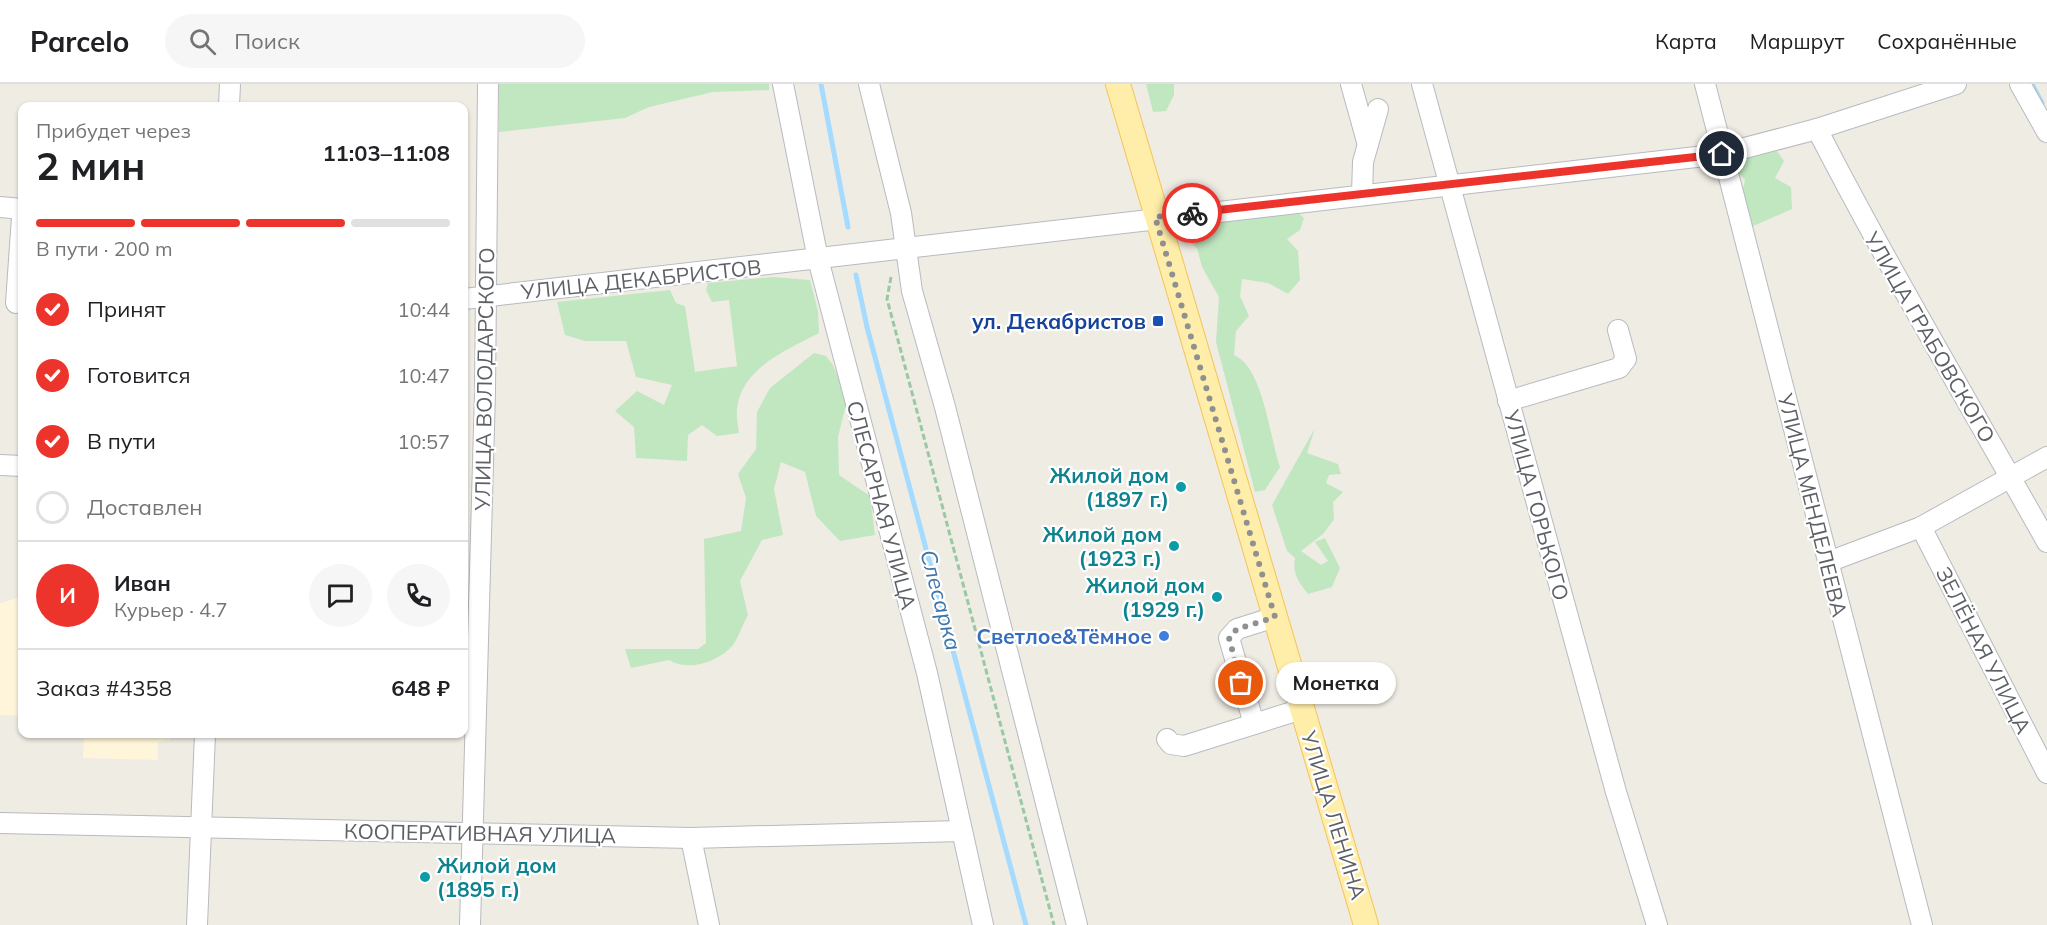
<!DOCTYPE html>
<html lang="ru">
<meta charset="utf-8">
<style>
body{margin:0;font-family:Mulish,sans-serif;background:#f6f6f6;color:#202124;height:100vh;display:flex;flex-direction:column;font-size:22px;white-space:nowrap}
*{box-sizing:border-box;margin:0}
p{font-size:20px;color:#757577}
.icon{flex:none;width:33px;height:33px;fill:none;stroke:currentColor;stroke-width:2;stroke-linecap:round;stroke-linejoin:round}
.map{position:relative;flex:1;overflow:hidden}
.sheet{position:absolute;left:18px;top:18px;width:450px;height:636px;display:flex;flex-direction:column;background:#fff;border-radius:12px;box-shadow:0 2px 4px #0004}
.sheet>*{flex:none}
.pin{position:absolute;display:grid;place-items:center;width:51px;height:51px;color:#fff;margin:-26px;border:3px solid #fff;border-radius:50%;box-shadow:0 2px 6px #0007}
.courier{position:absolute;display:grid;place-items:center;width:60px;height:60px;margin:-30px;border:4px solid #ed342c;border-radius:50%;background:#fff;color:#222;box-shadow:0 2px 8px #0007}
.bubble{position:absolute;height:42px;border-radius:21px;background:#fff;box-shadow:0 2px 4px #0004;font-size:20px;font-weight:700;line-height:42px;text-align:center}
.overview em{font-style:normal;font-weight:700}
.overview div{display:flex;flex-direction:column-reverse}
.overview{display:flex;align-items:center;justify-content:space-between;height:102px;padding:0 18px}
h1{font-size:39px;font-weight:700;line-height:45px}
.bar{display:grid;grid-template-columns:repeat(4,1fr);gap:9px 6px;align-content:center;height:72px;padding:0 18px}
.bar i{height:8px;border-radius:4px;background:#e0e0e0}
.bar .on{background:#ed342c}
.bar p{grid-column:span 4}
.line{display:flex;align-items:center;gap:15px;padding:0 18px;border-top:2px solid #e0e0e0}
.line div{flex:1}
.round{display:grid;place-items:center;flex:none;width:63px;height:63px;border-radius:32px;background:#f6f6f6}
ol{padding:0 18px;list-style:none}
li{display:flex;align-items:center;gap:18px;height:66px}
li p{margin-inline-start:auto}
li .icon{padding:6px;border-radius:50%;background:#ed342c;color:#fff;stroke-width:4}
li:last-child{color:#757577}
li i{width:33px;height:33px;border:3px solid #e0e0e0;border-radius:50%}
header{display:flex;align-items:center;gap:36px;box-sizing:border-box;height:84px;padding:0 30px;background:#fff;border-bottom:2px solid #e0e0e0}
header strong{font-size:28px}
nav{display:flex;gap:33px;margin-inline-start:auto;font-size:21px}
.search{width:420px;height:54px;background:#f6f6f6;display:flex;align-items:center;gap:15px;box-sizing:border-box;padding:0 21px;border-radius:33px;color:#757577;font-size:22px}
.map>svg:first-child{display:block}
.commercial{fill:#fff5da}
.green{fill:#c1e7c0}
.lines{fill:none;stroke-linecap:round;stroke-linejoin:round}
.stream{stroke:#a4dbff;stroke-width:5}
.minor-casing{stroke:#b7babf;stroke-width:22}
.major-casing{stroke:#f5c358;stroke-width:26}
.path{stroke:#99c8a5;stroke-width:3;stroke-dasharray:6 3;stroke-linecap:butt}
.minor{stroke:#fff;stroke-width:20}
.major{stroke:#ffeea9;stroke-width:24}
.done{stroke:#8f9191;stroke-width:6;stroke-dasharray:0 10.8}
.route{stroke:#ed342c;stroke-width:8}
.transit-dot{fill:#1a4fb4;stroke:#fff;stroke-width:2}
.culture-dot{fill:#0f9aa8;stroke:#fff;stroke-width:2}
.shop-dot{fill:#3f7fe0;stroke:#fff;stroke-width:2}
.labels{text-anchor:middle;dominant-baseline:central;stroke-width:4.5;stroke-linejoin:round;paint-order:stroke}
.street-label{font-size:21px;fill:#5c6065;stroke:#fff}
.transit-label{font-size:21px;font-weight:bold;fill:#164399;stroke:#fff;text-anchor:end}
.culture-label{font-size:21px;font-weight:bold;fill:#0d838f;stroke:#fff;text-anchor:end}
.shop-label{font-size:21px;font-weight:bold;fill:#366cbe;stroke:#fff;text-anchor:end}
.water-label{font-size:22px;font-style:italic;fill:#3c76ab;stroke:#fff}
</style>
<header>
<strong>Parcelo</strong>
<div class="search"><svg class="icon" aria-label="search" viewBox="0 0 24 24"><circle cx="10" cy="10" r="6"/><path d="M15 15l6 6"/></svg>Поиск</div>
<nav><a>Карта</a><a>Маршрут</a><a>Сохранённые</a></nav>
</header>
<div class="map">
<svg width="2047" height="841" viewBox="0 0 2047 841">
<rect width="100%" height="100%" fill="#efece4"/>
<g class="commercial">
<polygon points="22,503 22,632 0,631 0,519 18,514"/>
<polygon points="84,650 170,650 170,656 158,658 158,676 83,674"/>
</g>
<g class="green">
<polygon points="499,0 769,0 769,6 713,8 649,23 625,34 499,48"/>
<polygon points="1146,0 1174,0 1174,11 1166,27 1153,28"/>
<polygon points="1774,63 1784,77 1775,94 1791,103 1792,125 1751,143 1741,114 1745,96 1733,82 1744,73"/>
<path d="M1296,127L1304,134L1300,146L1287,155L1298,167L1300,196L1288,210L1268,199L1242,195L1240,212L1249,232L1236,247L1234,271C1263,282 1270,355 1280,383L1265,406L1255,408L1216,258L1219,213L1202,183L1197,164L1187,155L1191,139Z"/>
<path d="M773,193L810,196L818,227L819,249C787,266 741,284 737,325C736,333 738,341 739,349L717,352L702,341L688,351L687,377L636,374L634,343L615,327L637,307L664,321L672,301L636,293L626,257H585L565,251L557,218L670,206L676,219L685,222L695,288L737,282L729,216L712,218L706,206L708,199Z"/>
<path d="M814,269L826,272L833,281L847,317L838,353L839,391L870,412L875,451L840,457L816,432L805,388L781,378L774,405L783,451L762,456L740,497L748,531C743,540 739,552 733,561C719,578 688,588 669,576L631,584L625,565H698L706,559L704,455L741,447L746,414L738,390L756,365L757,328L770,304Z"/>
<path d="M1315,344L1307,369L1338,380L1341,390L1329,391L1326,399L1343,408L1333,418L1334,435L1323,450L1301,467L1321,481L1328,477L1315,458L1325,454L1340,484L1332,503L1308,510C1299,498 1292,490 1295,474L1287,467L1272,421Z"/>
</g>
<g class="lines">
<g class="stream">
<polyline points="821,0 848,143"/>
<polyline points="2032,0 2042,19"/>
<polyline points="856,191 867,243 1026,841"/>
</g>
<g class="minor-casing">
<g id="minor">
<polyline points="783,0 818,175 927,589 983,841"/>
<polyline points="869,0 901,129 912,207 945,323 1077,841"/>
<polyline points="1351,0 1368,61"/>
<polyline points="1422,0 1616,708 1657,841"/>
<polyline points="1705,0 1922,841"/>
<polyline points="2020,0 2047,48"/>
<polyline points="229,22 230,0"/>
<path d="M1817,45C1889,185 1970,321 2047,458"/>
<polyline points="1362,110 1363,78 1378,25"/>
<polyline points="0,123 22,125"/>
<polyline points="464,215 1722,70 1817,45 1956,0"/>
<polyline points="16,219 22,133"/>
<polyline points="1508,317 1619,284 1626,275 1618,246"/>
<polyline points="0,381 22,382"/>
<polyline points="1921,443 2047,689"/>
<polyline points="1828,478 1921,443 2047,373"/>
<polyline points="1254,640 1229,554 1237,545 1275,533"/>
<polyline points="1167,655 1171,660 1184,662 1302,625"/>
<polyline points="0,739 691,754 961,747"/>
<polyline points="691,754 709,841"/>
<polyline points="197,841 205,650"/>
<polyline points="470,841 485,308 488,0"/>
</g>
</g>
<g class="major-casing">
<polyline id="major" points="1118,0 1366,841"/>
</g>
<polyline class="path" points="891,193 887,215 1054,841"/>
<use href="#minor" class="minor"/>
<use href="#major" class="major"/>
</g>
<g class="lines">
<polyline class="done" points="1192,129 1155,133 1275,533 1237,545 1229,554 1241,599"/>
<polyline class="route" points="1192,129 1722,70"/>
</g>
<rect class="transit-dot" x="1152" y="231" width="12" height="12" rx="3"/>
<g class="culture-dot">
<circle cx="1181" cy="403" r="6"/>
<circle cx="1174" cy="462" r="6"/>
<circle cx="1217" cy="513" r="6"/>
<circle cx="425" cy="793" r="6"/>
</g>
<circle class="shop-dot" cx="1164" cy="552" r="6"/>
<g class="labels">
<g class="street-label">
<text transform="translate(641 195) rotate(-6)">УЛИЦА ДЕКАБРИСТОВ</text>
<text transform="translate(1930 253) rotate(60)">УЛИЦА ГРАБОВСКОГО</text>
<text transform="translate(484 295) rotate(-89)">УЛИЦА ВОЛОДАРСКОГО</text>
<text transform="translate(882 421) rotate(75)">СЛЕСАРНАЯ УЛИЦА</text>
<text transform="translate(1537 421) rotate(75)">УЛИЦА ГОРЬКОГО</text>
<text transform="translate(1813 421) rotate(76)">УЛИЦА МЕНДЕЛЕЕВА</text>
<text transform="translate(1984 566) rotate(63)">ЗЕЛЁНАЯ УЛИЦА</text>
<text transform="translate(1334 731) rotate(73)">УЛИЦА ЛЕНИНА</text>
<text transform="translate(480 749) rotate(1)">КООПЕРАТИВНАЯ УЛИЦА</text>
</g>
<g class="transit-label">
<text x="1146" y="237">ул. Декабристов</text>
</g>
<g class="culture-label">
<text x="1169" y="391">Жилой дом<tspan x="1169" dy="24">(1897 г.)</tspan></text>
<text x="1162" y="450">Жилой дом<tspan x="1162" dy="24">(1923 г.)</tspan></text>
<text x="1205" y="501">Жилой дом<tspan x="1205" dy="24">(1929 г.)</tspan></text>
<text x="437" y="781" text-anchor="start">Жилой дом<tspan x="437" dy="24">(1895 г.)</tspan></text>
</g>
<g class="shop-label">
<text x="1152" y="552">Светлое&amp;Тёмное</text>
</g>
<g class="water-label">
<text transform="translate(941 516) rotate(75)">Слесарка</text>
</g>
</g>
</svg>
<div class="pin" style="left:1241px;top:599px;background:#ea580c"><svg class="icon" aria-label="bag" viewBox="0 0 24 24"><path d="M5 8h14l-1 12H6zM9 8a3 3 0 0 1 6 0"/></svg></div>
<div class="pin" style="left:1722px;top:70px;background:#1f2937"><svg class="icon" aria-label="home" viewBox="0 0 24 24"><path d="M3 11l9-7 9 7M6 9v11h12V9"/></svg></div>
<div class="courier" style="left:1192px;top:129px"><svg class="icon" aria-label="bike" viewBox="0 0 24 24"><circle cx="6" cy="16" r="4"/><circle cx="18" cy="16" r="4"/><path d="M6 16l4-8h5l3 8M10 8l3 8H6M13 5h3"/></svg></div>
<div class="bubble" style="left:1276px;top:578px;width:120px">Монетка</div>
<section class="sheet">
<div class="overview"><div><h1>2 мин</h1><p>Прибудет через</p></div><em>11:03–11:08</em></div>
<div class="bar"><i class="on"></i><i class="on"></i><i class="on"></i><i></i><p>В пути · 200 m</p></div>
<ol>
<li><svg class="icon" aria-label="check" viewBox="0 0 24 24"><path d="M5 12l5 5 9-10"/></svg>Принят<p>10:44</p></li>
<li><svg class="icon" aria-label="check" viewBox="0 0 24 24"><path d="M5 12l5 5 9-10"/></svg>Готовится<p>10:47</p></li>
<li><svg class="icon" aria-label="check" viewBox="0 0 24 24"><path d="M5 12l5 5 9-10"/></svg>В пути<p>10:57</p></li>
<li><i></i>Доставлен</li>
</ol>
<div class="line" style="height:108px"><b class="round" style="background:#ed342c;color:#fff">И</b><div><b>Иван</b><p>Курьер · 4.7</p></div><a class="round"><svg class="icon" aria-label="chat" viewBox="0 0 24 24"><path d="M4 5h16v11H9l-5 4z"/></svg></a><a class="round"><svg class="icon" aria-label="phone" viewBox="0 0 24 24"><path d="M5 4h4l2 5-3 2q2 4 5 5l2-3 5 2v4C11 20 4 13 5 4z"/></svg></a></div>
<div class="line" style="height:78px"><div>Заказ #4358</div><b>648 ₽</b></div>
</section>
</div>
